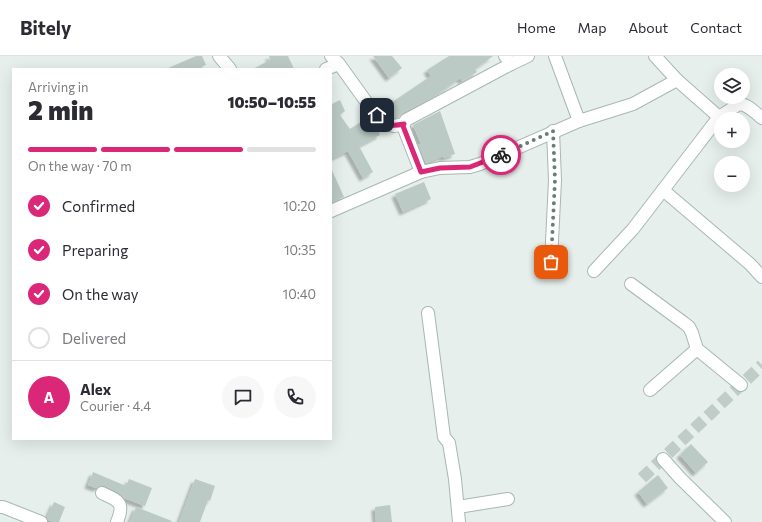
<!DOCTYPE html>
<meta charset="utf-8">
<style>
body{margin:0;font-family:Commissioner,sans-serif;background:#f7f7f7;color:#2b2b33;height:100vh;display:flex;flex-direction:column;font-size:15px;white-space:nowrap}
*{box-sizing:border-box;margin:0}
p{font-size:13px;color:#7c7c81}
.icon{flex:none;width:22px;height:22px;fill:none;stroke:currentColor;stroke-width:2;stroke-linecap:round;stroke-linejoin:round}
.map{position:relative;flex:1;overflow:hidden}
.sheet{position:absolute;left:12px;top:12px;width:320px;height:372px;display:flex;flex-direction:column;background:#fff;border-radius:0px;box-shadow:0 4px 16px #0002}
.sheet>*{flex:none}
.fabs{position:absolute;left:714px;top:12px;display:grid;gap:8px}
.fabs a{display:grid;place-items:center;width:36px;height:36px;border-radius:50%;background:#fff;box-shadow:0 4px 16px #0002;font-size:20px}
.pin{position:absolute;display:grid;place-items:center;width:34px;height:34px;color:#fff;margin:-17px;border-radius:8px;box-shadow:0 2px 6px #0006}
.courier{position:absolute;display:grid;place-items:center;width:40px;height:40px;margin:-20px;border:3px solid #db2777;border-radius:50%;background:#fff;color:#222;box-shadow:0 1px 5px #0007}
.summary em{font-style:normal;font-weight:800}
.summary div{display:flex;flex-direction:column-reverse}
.summary{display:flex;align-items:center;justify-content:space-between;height:68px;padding:0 16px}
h1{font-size:26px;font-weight:800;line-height:30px}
.bar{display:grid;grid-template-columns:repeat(4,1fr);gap:6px 4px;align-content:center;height:48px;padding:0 16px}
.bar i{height:5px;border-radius:3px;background:#e1e1e2}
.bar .current{background:#db2777}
.bar p{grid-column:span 4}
.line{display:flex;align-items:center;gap:10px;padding:0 16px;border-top:1px solid #e1e1e2}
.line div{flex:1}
.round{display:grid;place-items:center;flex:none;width:42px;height:42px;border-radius:21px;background:#f7f7f7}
ol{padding:0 16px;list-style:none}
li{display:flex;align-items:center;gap:12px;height:44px}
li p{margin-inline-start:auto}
li .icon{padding:4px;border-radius:50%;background:#db2777;color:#fff;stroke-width:4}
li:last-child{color:#7c7c81}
li i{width:22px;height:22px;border:2px solid #e1e1e2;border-radius:50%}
header{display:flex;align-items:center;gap:24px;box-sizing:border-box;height:56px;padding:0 20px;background:#fff;border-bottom:1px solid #e1e1e2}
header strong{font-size:19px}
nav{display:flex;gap:22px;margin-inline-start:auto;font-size:14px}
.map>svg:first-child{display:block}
.building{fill:#bbcac4;filter:url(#shadow)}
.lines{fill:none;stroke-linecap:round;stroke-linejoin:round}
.street-tunnel{stroke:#bfccc8;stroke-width:12;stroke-dasharray:12 6;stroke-linecap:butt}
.street-casing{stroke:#a8b8b2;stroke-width:14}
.street{stroke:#fff;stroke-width:12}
.done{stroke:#687f78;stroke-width:4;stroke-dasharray:0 7.2}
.route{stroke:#db2777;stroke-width:5}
</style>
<header>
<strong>Bitely</strong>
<nav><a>Home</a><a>Map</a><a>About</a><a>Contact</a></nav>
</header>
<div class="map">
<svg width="762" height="466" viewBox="0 0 762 466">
<defs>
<filter id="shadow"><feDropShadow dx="-3.5" dy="3.5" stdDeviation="1" flood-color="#0004"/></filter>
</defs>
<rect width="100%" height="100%" fill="#e6efeb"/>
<g class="building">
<polygon points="196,0 202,0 206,9 196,13 166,13"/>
<polygon points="269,0 288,0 294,13 253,13 270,4"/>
<polygon points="373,0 392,0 402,12 389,22"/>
<polygon points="449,0 493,0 475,13 477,16 462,25 460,22 434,41 402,57 397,62 394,62 389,60 382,53 431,20 427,14"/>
<polygon points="340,44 345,55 340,59 350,73 369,61 381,73 378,75 380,79 359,90 373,116 363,122 348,95 331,103 331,46 332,48"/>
<polygon points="440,55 455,98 444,102 443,100 426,107 418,89 421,88 413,69"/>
<polygon points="331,112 344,141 331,147"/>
<polygon points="424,126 431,143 403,156 395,138"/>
<polygon points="691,388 708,406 696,417 680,399"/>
<polygon points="93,416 126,430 129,423 152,432 145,450 124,442 117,436 105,430 101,430 96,432 88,429"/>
<polygon points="658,419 668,432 647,448 638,436"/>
<polygon points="195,423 215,430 210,445 208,444 200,466 179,466"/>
<polygon points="54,446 65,451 59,466 53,466 48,464 47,462"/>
<polygon points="390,449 392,466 376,466 375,451"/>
<polygon points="136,451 172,465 171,466 130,466"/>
</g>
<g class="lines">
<polyline class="street-tunnel" points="642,422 762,309"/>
<g class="street-casing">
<g id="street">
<polyline points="219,0 230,13"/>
<polyline points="505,0 511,8 406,64 403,70 421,116 440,112 470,111 480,108 579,65 633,48 677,24"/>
<polyline points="555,0 579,65"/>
<polyline points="655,0 677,24 719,61"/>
<polyline points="339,8 370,51 385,66 391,69 394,70 404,68"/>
<polyline points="511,8 528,0"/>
<polyline points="326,13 339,8 331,0"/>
<polyline points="663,134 750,208 762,221"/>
<polyline points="331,155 421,116"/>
<polyline points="551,206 555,124 553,75"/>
<path d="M594,215L633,173L719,61L739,48C748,48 755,57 762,62"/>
<polyline points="631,228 684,267 689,271 692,277 697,293 741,329"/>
<polyline points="428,257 444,381 449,387 455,423 459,466"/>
<polyline points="650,334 697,293"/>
<polyline points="663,403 680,422 725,466"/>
<path d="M102,437C119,445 125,446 117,466"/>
<polyline points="0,451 3,451 41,466"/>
<polyline points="458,451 508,443"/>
</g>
</g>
<use href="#street" class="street"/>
</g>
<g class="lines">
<polyline class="done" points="501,99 553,75 555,124 551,206"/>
<path class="route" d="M377,59C388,69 389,71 404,68L403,70L421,116L440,112L470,111L501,99"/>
</g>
</svg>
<div class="fabs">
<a><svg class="icon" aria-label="layers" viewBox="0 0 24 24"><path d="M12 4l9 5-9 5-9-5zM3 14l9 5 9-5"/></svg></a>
<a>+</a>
<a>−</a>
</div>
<div class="pin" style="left:551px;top:206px;background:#ea580c"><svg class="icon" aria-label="bag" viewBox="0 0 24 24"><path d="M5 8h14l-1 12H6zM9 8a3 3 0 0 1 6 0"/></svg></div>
<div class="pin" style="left:377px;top:59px;background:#1f2937"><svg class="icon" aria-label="home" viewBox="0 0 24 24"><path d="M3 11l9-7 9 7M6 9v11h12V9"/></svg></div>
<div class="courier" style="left:501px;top:99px"><svg class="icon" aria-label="bike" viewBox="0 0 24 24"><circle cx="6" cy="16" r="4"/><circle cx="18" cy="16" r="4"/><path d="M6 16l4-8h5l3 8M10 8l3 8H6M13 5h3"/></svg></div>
<section class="sheet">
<div class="summary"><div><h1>2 min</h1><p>Arriving in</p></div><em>10:50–10:55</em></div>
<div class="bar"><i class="current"></i><i class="current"></i><i class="current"></i><i></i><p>On the way · 70 m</p></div>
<ol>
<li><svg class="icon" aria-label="check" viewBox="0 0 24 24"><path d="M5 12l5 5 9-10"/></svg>Confirmed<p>10:20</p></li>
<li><svg class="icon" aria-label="check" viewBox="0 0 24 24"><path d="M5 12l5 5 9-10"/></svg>Preparing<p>10:35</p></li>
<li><svg class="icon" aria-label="check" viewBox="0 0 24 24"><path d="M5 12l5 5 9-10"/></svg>On the way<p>10:40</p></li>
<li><i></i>Delivered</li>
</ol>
<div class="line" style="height:72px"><b class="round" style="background:#db2777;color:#fff">A</b><div><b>Alex</b><p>Courier · 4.4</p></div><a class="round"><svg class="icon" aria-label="chat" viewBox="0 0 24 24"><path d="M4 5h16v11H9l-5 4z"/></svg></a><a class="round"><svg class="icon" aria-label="phone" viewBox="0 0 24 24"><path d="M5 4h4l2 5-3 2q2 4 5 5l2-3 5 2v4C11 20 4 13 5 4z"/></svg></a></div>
</section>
</div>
